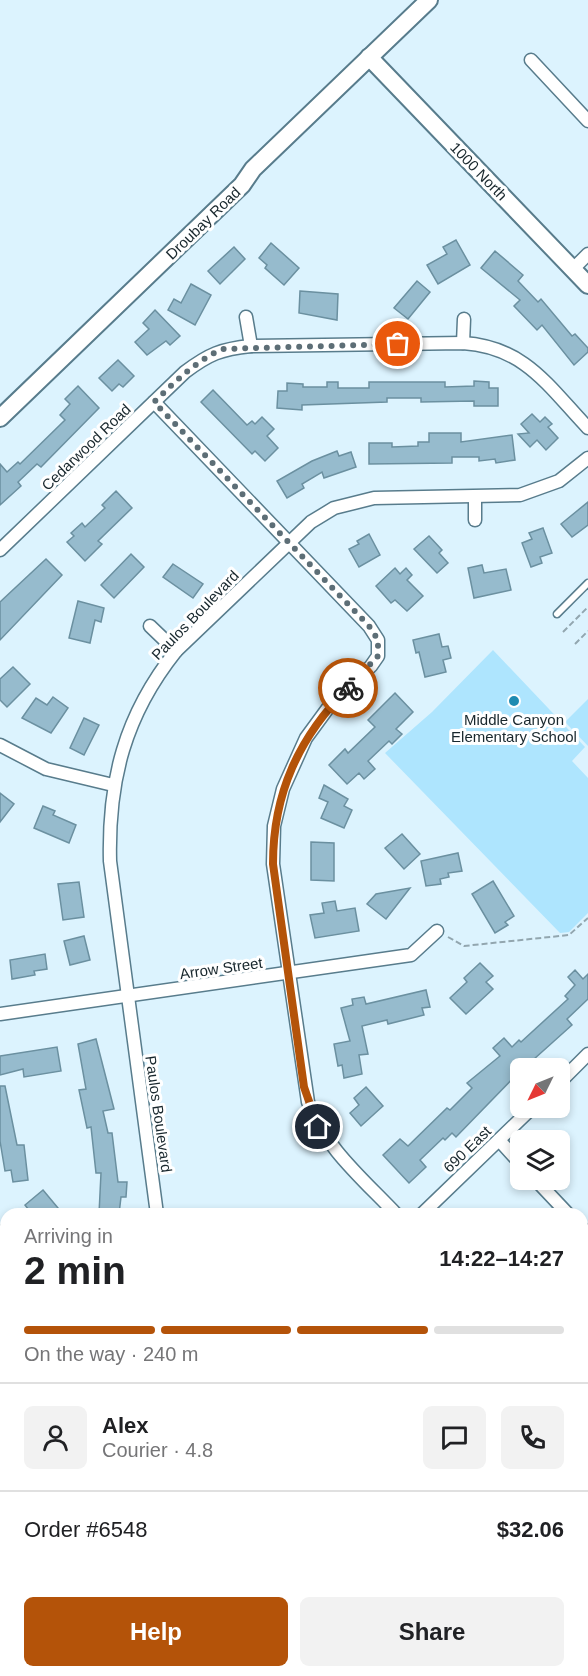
<!DOCTYPE html>
<meta charset="utf-8">
<style>
body{margin:0;font-family:Arial,sans-serif;background:#f2f2f2;color:#202124;height:100vh;display:flex;flex-direction:column;font-size:22px;white-space:nowrap}
*{box-sizing:border-box;margin:0}
p{font-size:20px;color:#757577}
.icon{flex:none;width:33px;height:33px;fill:none;stroke:currentColor;stroke-width:2;stroke-linecap:round;stroke-linejoin:round}
.map{position:relative;flex:1;overflow:hidden}
.sheet{position:absolute;left:0px;top:1208px;width:588px;height:470px;display:flex;flex-direction:column;background:#fff;border-radius:18px 18px 0 0;box-shadow:0 3px 9px #0003}
.sheet>*{flex:none}
.needle{width:39px;rotate:227deg}
.tools{position:absolute;left:510px;top:1058px;display:grid;gap:12px}
.tools a{display:grid;place-items:center;width:60px;height:60px;border-radius:9px;background:#fff;box-shadow:0 3px 9px #0003;font-size:30px}
.pin{position:absolute;display:grid;place-items:center;width:51px;height:51px;color:#fff;margin:-26px;border:3px solid #fff;border-radius:50%;box-shadow:0 2px 6px #0007}
.courier{position:absolute;display:grid;place-items:center;width:60px;height:60px;margin:-30px;border:4px solid #b45309;border-radius:50%;background:#fff;color:#222;box-shadow:0 2px 8px #0007}
.headline em{font-style:normal;font-weight:700}
.headline div{display:flex;flex-direction:column-reverse}
.headline{display:flex;align-items:center;justify-content:space-between;height:102px;padding:0 24px}
h1{font-size:39px;font-weight:700;line-height:45px}
.bar{display:grid;grid-template-columns:repeat(4,1fr);gap:9px 6px;align-content:center;height:72px;padding:0 24px}
.bar i{height:8px;border-radius:4px;background:#e0e0e0}
.bar .selected{background:#b45309}
.bar p{grid-column:span 4}
.line{display:flex;align-items:center;gap:15px;padding:0 24px;border-top:2px solid #e0e0e0}
.line div{flex:1}
.round{display:grid;place-items:center;flex:none;width:63px;height:63px;border-radius:9px;background:#f2f2f2}
.primary-button{display:flex;gap:12px;margin-top:auto;padding:12px 24px}
.primary-button a{flex:1;height:69px;border-radius:9px;background:#b45309;color:#fff;font-size:24px;font-weight:700;line-height:69px;text-align:center}
.primary-button a+a{background:#f2f2f2;color:#202124}
.map>svg:first-child{display:block}
.green{fill:#aee5fe}
.building{fill:#96bbcd;stroke:#6b90a0;stroke-width:1.5}
.lines{fill:none;stroke-linecap:round;stroke-linejoin:round}
.lane-casing{stroke:#587c8c;stroke-width:9}
.street-casing{stroke:#587c8c;stroke-width:15}
.secondary-casing{stroke:#587c8c;stroke-width:20}
.path{stroke:#92a6af;stroke-width:2;stroke-dasharray:6 3;stroke-linecap:butt}
.lane{stroke:#fff;stroke-width:6}
.street{stroke:#fff;stroke-width:12}
.secondary{stroke:#fff;stroke-width:16}
.done{stroke:#5d6e76;stroke-width:6;stroke-dasharray:0 10.8}
.route{stroke:#b45309;stroke-width:8}
.poi-dot{fill:#1e8bb1;stroke:#fff;stroke-width:2}
.labels{text-anchor:middle;dominant-baseline:central;stroke-width:6;stroke-linejoin:round;paint-order:stroke}
.street-label{font-size:15px;fill:#18272d;stroke:#fff}
.poi-label{font-size:15px;fill:#18272d;stroke:#fff}
</style>
<div class="map">
<svg width="588" height="1676" viewBox="0 0 588 1676">
<rect width="100%" height="100%" fill="#dcf3fe"/>
<g class="green">
<polygon points="493,650 585,747 572,761 588,778 588,913 569,932 560,933 385,753 432,712"/>
<polygon points="588,699 588,746 565,722"/>
<polygon points="0,1614 6,1620 6,1671 55,1671 60,1676 0,1676"/>
</g>
<g class="building">
<polygon points="456,240 470,265 438,284 427,265 447,254 443,247"/>
<polygon points="271,243 299,268 284,285 265,268 267,265 259,258"/>
<polygon points="234,247 245,259 220,284 208,271"/>
<polygon points="495,251 523,275 518,281 538,302 541,299 572,336 575,334 588,348 588,352 574,365 542,325 537,330 514,306 520,300 481,268"/>
<polygon points="417,281 430,292 408,319 394,308"/>
<polygon points="191,284 211,295 195,325 168,310 174,299 181,303"/>
<polygon points="300,291 338,294 337,320 299,313"/>
<polygon points="155,310 180,336 170,345 166,341 147,355 135,342 149,329 143,323"/>
<polygon points="118,360 134,376 123,387 119,384 112,391 99,378"/>
<polygon points="474,381 489,382 489,388 498,388 498,406 474,406 474,401 421,402 421,398 387,398 387,402 302,405 302,410 277,408 278,391 287,391 287,383 303,384 303,387 327,387 327,382 338,382 338,388 369,388 369,382 445,382 445,387 474,386"/>
<polygon points="78,386 99,408 41,467 37,464 18,482 21,486 0,505 0,464 7,472 18,462 20,464 65,420 60,415 70,404 65,399"/>
<polygon points="213,390 247,425 252,421 255,424 262,417 274,429 267,436 278,448 265,461 255,451 252,454 201,402"/>
<polygon points="532,414 540,422 545,417 552,424 548,427 558,438 546,450 537,440 530,447 518,434 529,433 521,424"/>
<polygon points="429,433 461,433 461,442 512,435 515,460 496,463 495,459 479,461 479,457 452,457 452,463 369,464 369,443 392,443 392,447 418,446 418,442 429,442"/>
<polygon points="337,451 339,456 351,452 356,467 324,478 322,472 302,484 304,488 287,498 277,481 312,461"/>
<polygon points="116,491 132,508 98,541 102,544 85,561 67,542 74,536 71,533 82,523 85,527 105,508 102,505"/>
<polygon points="588,502 588,525 572,537 561,524"/>
<polygon points="543,528 552,553 540,557 542,563 531,567 522,543 532,539 529,533"/>
<polygon points="369,534 380,555 359,567 349,549 359,544 357,541"/>
<polygon points="429,536 442,550 439,553 448,563 437,573 414,549"/>
<polygon points="131,554 144,567 114,598 101,585"/>
<polygon points="46,559 62,575 0,640 0,602"/>
<polygon points="173,564 203,584 193,598 163,577"/>
<polygon points="482,565 484,573 506,569 511,590 474,598 468,568"/>
<polygon points="395,568 400,574 406,568 412,575 407,580 423,596 407,611 395,600 391,603 376,586"/>
<polygon points="78,601 104,608 101,622 95,620 90,643 69,638"/>
<polygon points="439,634 442,647 448,646 451,658 443,660 446,672 425,677 419,652 416,653 413,640"/>
<polygon points="13,667 30,684 7,707 0,700 0,679"/>
<polygon points="395,693 413,712 396,729 402,734 392,744 389,741 368,761 375,769 364,779 359,773 347,784 329,765 345,749 348,753 375,727 368,720"/>
<polygon points="53,697 68,708 51,733 22,718 36,698 47,705"/>
<polygon points="84,718 99,725 84,755 70,748"/>
<polygon points="324,785 348,799 344,806 352,810 344,828 321,818 328,802 319,798"/>
<polygon points="0,793 14,804 0,822"/>
<polygon points="43,806 55,811 53,815 76,825 69,843 34,828"/>
<polygon points="402,834 420,854 404,869 385,848"/>
<polygon points="311,842 334,843 334,881 311,880"/>
<polygon points="458,853 462,871 448,873 449,877 440,879 441,884 426,886 421,861"/>
<polygon points="493,881 514,916 505,922 508,925 495,933 472,894"/>
<polygon points="79,882 84,917 63,920 58,884"/>
<polygon points="410,888 386,919 367,904 376,894"/>
<polygon points="335,901 337,911 355,908 359,931 315,938 310,915 324,913 322,903"/>
<polygon points="84,936 90,960 70,965 64,941"/>
<polygon points="45,954 47,969 34,971 35,975 12,979 10,960"/>
<polygon points="480,963 493,976 486,982 493,989 466,1014 450,998 467,982 464,978"/>
<polygon points="575,970 583,979 588,974 588,999 567,1019 572,1025 524,1068 520,1068 520,1071 456,1137 452,1133 445,1140 443,1138 420,1160 426,1167 409,1183 383,1155 400,1139 408,1146 447,1108 450,1110 472,1088 467,1083 500,1056 493,1048 504,1038 512,1047 519,1040 521,1042 568,999 565,996 575,985 568,977"/>
<polygon points="426,990 430,1007 422,1008 424,1015 388,1024 387,1020 362,1026 368,1054 359,1055 362,1074 344,1078 342,1065 338,1066 334,1044 350,1041 341,1008 353,1005 352,999 364,997 366,1004"/>
<polygon points="96,1039 114,1109 103,1111 108,1133 112,1133 118,1182 127,1182 126,1197 121,1197 119,1214 99,1214 101,1173 96,1173 91,1127 87,1128 79,1090 86,1089 78,1044"/>
<polygon points="57,1047 61,1071 24,1077 23,1069 0,1075 0,1056"/>
<polygon points="0,1086 5,1086 17,1145 24,1145 28,1180 13,1182 11,1170 5,1171 0,1141"/>
<polygon points="366,1087 383,1106 361,1126 350,1113 359,1105 354,1098"/>
<polygon points="43,1190 63,1214 32,1214 25,1205"/>
</g>
<g class="lines">
<g class="lane-casing">
<g id="lane">
<polyline points="557,614 588,583"/>
<polyline points="0,1518 6,1512"/>
<polyline points="0,1587 6,1593"/>
</g>
</g>
<g class="street-casing">
<g id="street">
<polyline points="531,60 588,121"/>
<polyline points="573,269 588,254"/>
<polyline points="246,317 251,346"/>
<polyline points="463,343 464,319"/>
<path d="M154,402L369,626L378,640V656L371,666L328,708L306,738L283,789L274,826L273,864L308,1102C325,1148 363,1179 396,1214"/>
<polyline points="475,497 475,520"/>
<path d="M0,550L185,372C209,354 221,349 251,346L463,343C525,347 548,386 588,428"/>
<polyline points="150,626 176,651"/>
<polyline points="0,745 46,769 113,785"/>
<polyline points="0,1014 411,955 437,931"/>
<polyline points="560,1082 588,1054"/>
<polyline points="499,1140 520,1163"/>
<polyline points="535,1179 568,1214"/>
<path d="M157,1214L110,861C108,780 125,715 176,651L311,522L334,508L374,498L520,495L559,481L588,458"/>
<polyline points="422,1214 533,1107"/>
<polyline points="582,1228 588,1234"/>
<polyline points="0,1232 6,1240"/>
<polyline points="582,1558 588,1565"/>
<polyline points="582,1596 588,1590"/>
<polyline points="356,1671 360,1676"/>
<polyline points="226,1676 231,1671"/>
<polyline points="498,1676 503,1671"/>
</g>
</g>
<g class="secondary-casing">
<g id="secondary">
<polyline points="369,57 588,285"/>
<polyline points="0,418 242,185 253,169 429,0"/>
</g>
</g>
<g class="path">
<polyline points="563,632 588,607"/>
<polyline points="575,644 588,631"/>
<polyline points="448,937 464,946 569,935 588,918"/>
</g>
<use href="#lane" class="lane"/>
<use href="#street" class="street"/>
<use href="#secondary" class="secondary"/>
</g>
<g class="lines">
<path class="done" d="M348,688L378,656V640L369,626L154,402C176,381 195,362 222,349L398,344"/>
<path class="route" d="M318,1127L304,1087L273,864C273,793 299,737 348,688"/>
</g>
<circle class="poi-dot" cx="514" cy="701" r="6"/>
<g class="labels">
<g class="street-label">
<text transform="translate(479 171) rotate(46)">1000 North</text>
<text transform="translate(203 223) rotate(-44)">Droubay Road</text>
<text transform="translate(86 447) rotate(-44)">Cedarwood Road</text>
<text transform="translate(195 615) rotate(-46)">Paulos Boulevard</text>
<text transform="translate(221 968) rotate(-8)">Arrow Street</text>
<text transform="translate(159 1114) rotate(82)">Paulos Boulevard</text>
<text transform="translate(467 1149) rotate(-44)">690 East</text>
</g>
<g class="poi-label">
<text x="514" y="719">Middle Canyon<tspan x="514" dy="17">Elementary School</tspan></text>
</g>
</g>
</svg>
<div class="tools">
<a><svg class="needle" viewBox="-14 -14 28 28"><path d="M0-13l5 13h-10z" fill="#e53935"/><path d="M0 13l5-13h-10z" fill="#757577"/></svg></a>
<a><svg class="icon" aria-label="layers" viewBox="0 0 24 24"><path d="M12 4l9 5-9 5-9-5zM3 14l9 5 9-5"/></svg></a>
</div>
<div class="pin" style="left:398px;top:344px;background:#ea580c"><svg class="icon" aria-label="bag" viewBox="0 0 24 24"><path d="M5 8h14l-1 12H6zM9 8a3 3 0 0 1 6 0"/></svg></div>
<div class="pin" style="left:318px;top:1127px;background:#1f2937"><svg class="icon" aria-label="home" viewBox="0 0 24 24"><path d="M3 11l9-7 9 7M6 9v11h12V9"/></svg></div>
<div class="courier" style="left:348px;top:688px"><svg class="icon" aria-label="bike" viewBox="0 0 24 24"><circle cx="6" cy="16" r="4"/><circle cx="18" cy="16" r="4"/><path d="M6 16l4-8h5l3 8M10 8l3 8H6M13 5h3"/></svg></div>
<section class="sheet">
<div class="headline"><div><h1>2 min</h1><p>Arriving in</p></div><em>14:22–14:27</em></div>
<div class="bar"><i class="selected"></i><i class="selected"></i><i class="selected"></i><i></i><p>On the way · 240 m</p></div>
<div class="line" style="height:108px"><a class="round"><svg class="icon" aria-label="person" viewBox="0 0 24 24"><circle cx="12" cy="8" r="4"/><path d="M4 21q1-7 8-7t8 7"/></svg></a><div><b>Alex</b><p>Courier · 4.8</p></div><a class="round"><svg class="icon" aria-label="chat" viewBox="0 0 24 24"><path d="M4 5h16v11H9l-5 4z"/></svg></a><a class="round"><svg class="icon" aria-label="phone" viewBox="0 0 24 24"><path d="M5 4h4l2 5-3 2q2 4 5 5l2-3 5 2v4C11 20 4 13 5 4z"/></svg></a></div>
<div class="line" style="height:78px"><div>Order #6548</div><b>$32.06</b></div>
<div class="primary-button"><a>Help</a><a>Share</a></div>
</section>
</div>
